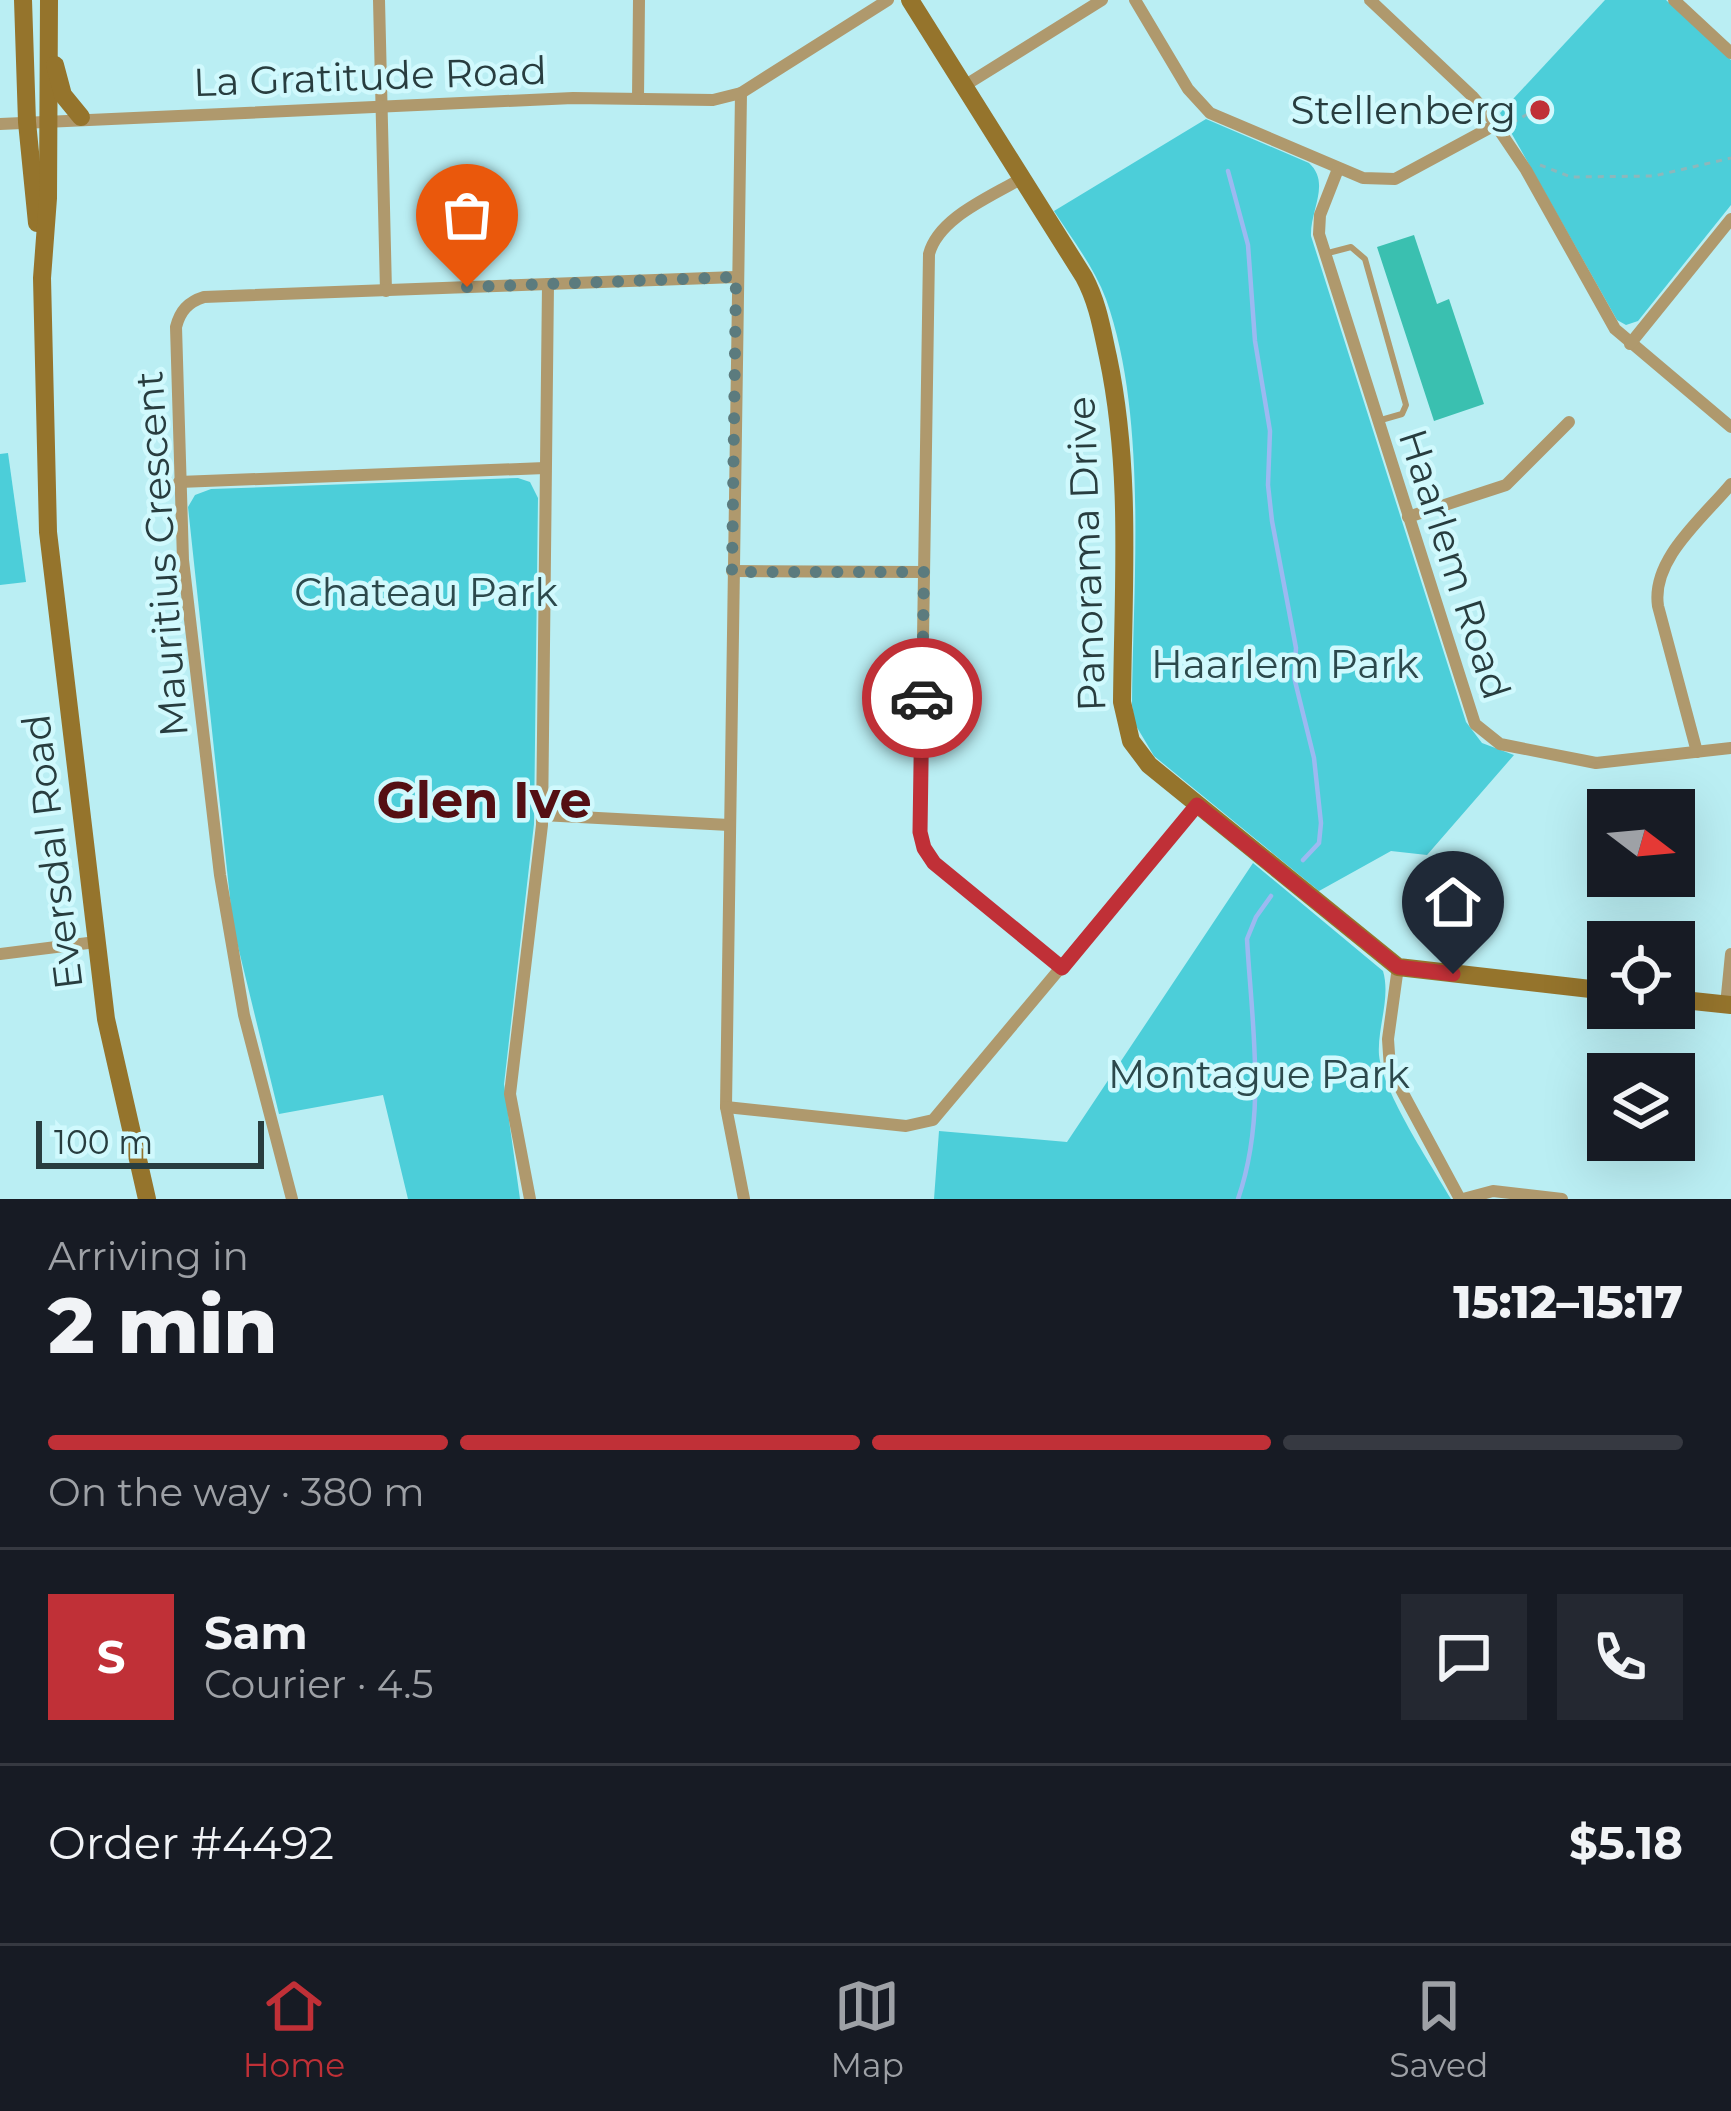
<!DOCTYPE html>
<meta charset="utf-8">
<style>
body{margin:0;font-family:Montserrat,sans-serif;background:#242831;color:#f1f3f6;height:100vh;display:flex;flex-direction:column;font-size:45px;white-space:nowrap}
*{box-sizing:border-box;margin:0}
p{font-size:39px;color:#9ea1a6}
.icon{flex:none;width:66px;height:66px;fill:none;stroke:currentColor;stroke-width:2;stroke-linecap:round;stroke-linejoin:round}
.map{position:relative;height:1199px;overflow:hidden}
.side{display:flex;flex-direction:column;background:#171b24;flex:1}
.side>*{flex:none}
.needle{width:78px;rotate:106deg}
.buttons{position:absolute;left:1587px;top:789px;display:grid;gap:24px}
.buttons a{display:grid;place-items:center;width:108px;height:108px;border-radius:0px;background:#171b24;box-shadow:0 12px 48px #0002;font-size:60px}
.scale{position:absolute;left:36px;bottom:30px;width:228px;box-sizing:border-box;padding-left:12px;border:6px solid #283d3f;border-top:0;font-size:33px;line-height:42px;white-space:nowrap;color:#283d3f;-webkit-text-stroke:9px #d0f9fd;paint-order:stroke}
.pin{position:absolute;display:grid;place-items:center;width:102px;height:102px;color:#fff;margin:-123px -51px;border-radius:50% 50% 50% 0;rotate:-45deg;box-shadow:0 0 12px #0007}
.pin .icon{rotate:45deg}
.courier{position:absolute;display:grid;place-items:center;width:120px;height:120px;margin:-60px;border:9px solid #c03037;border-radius:50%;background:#fff;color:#222;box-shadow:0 3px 15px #0007}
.head em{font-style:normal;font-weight:800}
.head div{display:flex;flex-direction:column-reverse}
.head{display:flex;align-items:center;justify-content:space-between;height:204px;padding:0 48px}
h1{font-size:78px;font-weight:800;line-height:90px}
.bar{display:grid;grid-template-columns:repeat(4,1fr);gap:18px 12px;align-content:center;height:144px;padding:0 48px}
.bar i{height:15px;border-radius:9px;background:#363941}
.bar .on{background:#c03037}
.bar p{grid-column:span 4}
.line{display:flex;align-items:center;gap:30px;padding:0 48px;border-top:3px solid #363941}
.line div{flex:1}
.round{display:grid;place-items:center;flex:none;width:126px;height:126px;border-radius:0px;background:#242831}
.tab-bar{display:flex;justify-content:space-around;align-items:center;height:168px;border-top:3px solid #363941;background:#171b24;font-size:33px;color:#9ea1a6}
.tab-bar a{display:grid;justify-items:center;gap:6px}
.tab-bar .on{color:#c03037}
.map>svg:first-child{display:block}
.green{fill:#4cced9}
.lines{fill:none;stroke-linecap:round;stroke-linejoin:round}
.stream{stroke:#9cb9f1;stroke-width:4.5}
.building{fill:#3ac0b0}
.path{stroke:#8db7bb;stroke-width:3;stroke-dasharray:6 6;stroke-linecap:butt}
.lane{stroke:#af996d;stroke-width:6}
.street{stroke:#af996d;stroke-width:12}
.secondary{stroke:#95742c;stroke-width:18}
.done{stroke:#5b7b7e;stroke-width:12;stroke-dasharray:0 21.6}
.route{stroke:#c03037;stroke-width:15}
.poi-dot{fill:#c03037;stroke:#d0f9fd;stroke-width:4.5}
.labels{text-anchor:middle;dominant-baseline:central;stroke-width:9;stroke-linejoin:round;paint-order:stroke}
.street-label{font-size:39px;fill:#283d3f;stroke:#d0f9fd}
.poi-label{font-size:39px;fill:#283d3f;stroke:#d0f9fd;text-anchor:end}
.park-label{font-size:39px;fill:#2c494c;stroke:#d0f9fd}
.district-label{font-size:51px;font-weight:bold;fill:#540f13;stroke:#d0f9fd}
</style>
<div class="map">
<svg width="1731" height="1199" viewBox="0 0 1731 1199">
<rect width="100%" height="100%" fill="#baeef3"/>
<g class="green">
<polygon points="1605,0 1666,0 1731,60 1731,205 1638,321 1626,325 1617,320 1500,113"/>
<path d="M1206,119L1309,163C1331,183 1310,210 1311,236L1466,722L1482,743L1514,755L1427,855L1391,851L1319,891L1154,756L1135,724L1132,705C1133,581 1148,417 1106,299C1094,267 1072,239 1054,211Z"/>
<polygon points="8,453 26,582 0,585 0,454"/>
<polygon points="518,478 530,482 538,498 534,824 504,1084 520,1199 408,1199 383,1095 279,1114 233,926 188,507 195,495 211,489"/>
<path d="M1253,863L1383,971C1391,998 1377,1028 1379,1055C1383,1093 1431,1164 1451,1199H934L939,1131L1067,1142Z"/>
</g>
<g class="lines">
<g class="stream">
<polyline points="1228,171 1248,245 1255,341 1270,431 1268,485 1272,521 1296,648 1294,677 1314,758 1321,823 1319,843 1303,860"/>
<path d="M1238,1199C1267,1115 1252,1026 1247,939L1256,917L1271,896"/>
</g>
</g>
<polygon class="building" points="1414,235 1437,304 1449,299 1484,404 1434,421 1377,247"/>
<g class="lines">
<g class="path">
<polyline points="1512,123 1531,112"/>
<polyline points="1540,165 1571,177 1654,176 1731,158"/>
</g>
<polyline class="lane" points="1328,253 1351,247 1365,259 1406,405 1402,414 1381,420"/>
<g class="street">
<polyline points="379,0 386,291"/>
<polyline points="1135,0 1188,89 1210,113 1363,178 1395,179 1495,125"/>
<polyline points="1370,0 1472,96 1491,118 1526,170 1615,329 1731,427"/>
<polyline points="1674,0 1731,53"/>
<polyline points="964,86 1102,0"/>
<polyline points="741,93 726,1107 744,1199"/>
<polyline points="638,98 639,0"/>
<polyline points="0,124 573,98 713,100 741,93 888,0"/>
<polyline points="1338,169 1320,215 1319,234 1475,724 1500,744 1596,763 1731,748"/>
<path d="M1022,178C991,197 939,217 929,254L920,832L924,848L934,863L1062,968"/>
<polyline points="1630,344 1731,219"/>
<polyline points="179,482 545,468"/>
<polyline points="1408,517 1506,485 1569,422"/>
<polyline points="732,571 924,572"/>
<path d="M1697,752L1658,606C1651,559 1703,518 1731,484"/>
<polyline points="542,815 729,825"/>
<polyline points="0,954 96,942"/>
<polyline points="1398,967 1388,1039 1390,1069 1460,1199"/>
<polyline points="1726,1005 1731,954"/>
<polyline points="726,1107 906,1126 933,1120 1197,805"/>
<path d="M292,1199L244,1015L220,875L183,560L176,327C180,311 188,302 204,297L736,277"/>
<polyline points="530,1199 510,1094 542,825 548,284"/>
<polyline points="1463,1199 1493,1191 1562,1199"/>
</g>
<g class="secondary">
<polyline points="23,0 27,122 37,223"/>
<polyline points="49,0 48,198 42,278 48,532 106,1019 147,1199"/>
<path d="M910,0L1084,277C1098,303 1102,330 1108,357C1132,471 1123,587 1122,702L1131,741L1149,765L1398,967L1608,991"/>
<polyline points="55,65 63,95 81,117"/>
<polyline points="1674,999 1731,1005"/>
</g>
</g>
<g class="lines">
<polyline class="done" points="467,287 736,277 732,572 924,572 922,698"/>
<polyline class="route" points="922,698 920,832 924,848 934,863 1062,968 1197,805 1398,967 1453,974"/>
</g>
<circle class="poi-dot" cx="1540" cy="110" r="12"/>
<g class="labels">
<g class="street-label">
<text transform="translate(370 76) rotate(-2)">La Gratitude Road</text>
<text transform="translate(161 554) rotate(-94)">Mauritius Crescent</text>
<text transform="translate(1086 554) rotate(-92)">Panorama Drive</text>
<text transform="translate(1455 564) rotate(72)">Haarlem Road</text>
<text transform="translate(52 852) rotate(-97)">Eversdal Road</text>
</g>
<g class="poi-label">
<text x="1516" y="110">Stellenberg</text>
</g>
<g class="park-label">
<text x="426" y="592">Chateau Park</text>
<text x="1285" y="664">Haarlem Park</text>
<text x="1259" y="1074">Montague Park</text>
</g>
<g class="district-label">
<text x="484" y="800">Glen Ive</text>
</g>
</g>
</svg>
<div class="buttons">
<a><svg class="needle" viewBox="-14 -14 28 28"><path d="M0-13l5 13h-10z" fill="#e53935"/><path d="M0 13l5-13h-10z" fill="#9ea1a6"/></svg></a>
<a><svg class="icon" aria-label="locate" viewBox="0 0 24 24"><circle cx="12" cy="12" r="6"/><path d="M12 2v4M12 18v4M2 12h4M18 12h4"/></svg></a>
<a><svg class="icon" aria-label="layers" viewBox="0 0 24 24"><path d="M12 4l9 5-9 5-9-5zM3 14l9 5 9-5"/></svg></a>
</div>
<div class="scale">100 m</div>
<div class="pin" style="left:467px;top:287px;background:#ea580c"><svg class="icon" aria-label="bag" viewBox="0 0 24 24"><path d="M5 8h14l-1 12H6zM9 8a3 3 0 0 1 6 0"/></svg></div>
<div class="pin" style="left:1453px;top:974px;background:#1f2937"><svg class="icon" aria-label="home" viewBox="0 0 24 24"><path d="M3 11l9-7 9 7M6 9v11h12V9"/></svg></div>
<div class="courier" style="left:922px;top:698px"><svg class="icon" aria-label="car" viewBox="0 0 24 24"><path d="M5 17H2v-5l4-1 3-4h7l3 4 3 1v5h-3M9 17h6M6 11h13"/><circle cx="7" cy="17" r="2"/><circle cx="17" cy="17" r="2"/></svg></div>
</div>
<section class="side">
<div class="head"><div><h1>2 min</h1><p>Arriving in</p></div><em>15:12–15:17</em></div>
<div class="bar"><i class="on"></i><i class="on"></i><i class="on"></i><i></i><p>On the way · 380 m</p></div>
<div class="line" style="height:216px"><b class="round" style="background:#c03037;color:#fff">S</b><div><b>Sam</b><p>Courier · 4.5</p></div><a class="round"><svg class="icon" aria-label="chat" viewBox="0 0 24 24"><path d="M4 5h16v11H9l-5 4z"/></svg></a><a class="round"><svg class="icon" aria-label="phone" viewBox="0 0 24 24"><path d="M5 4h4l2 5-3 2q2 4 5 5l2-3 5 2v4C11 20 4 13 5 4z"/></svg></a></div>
<div class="line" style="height:156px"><div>Order #4492</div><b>$5.18</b></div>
</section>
<nav class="tab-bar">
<a class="on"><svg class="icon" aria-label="home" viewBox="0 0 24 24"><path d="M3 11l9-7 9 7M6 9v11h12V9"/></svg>Home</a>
<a><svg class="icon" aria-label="map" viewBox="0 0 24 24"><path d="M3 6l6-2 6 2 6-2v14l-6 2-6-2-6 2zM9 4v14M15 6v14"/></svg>Map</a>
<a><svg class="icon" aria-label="saved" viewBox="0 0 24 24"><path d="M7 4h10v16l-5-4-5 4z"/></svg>Saved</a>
</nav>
